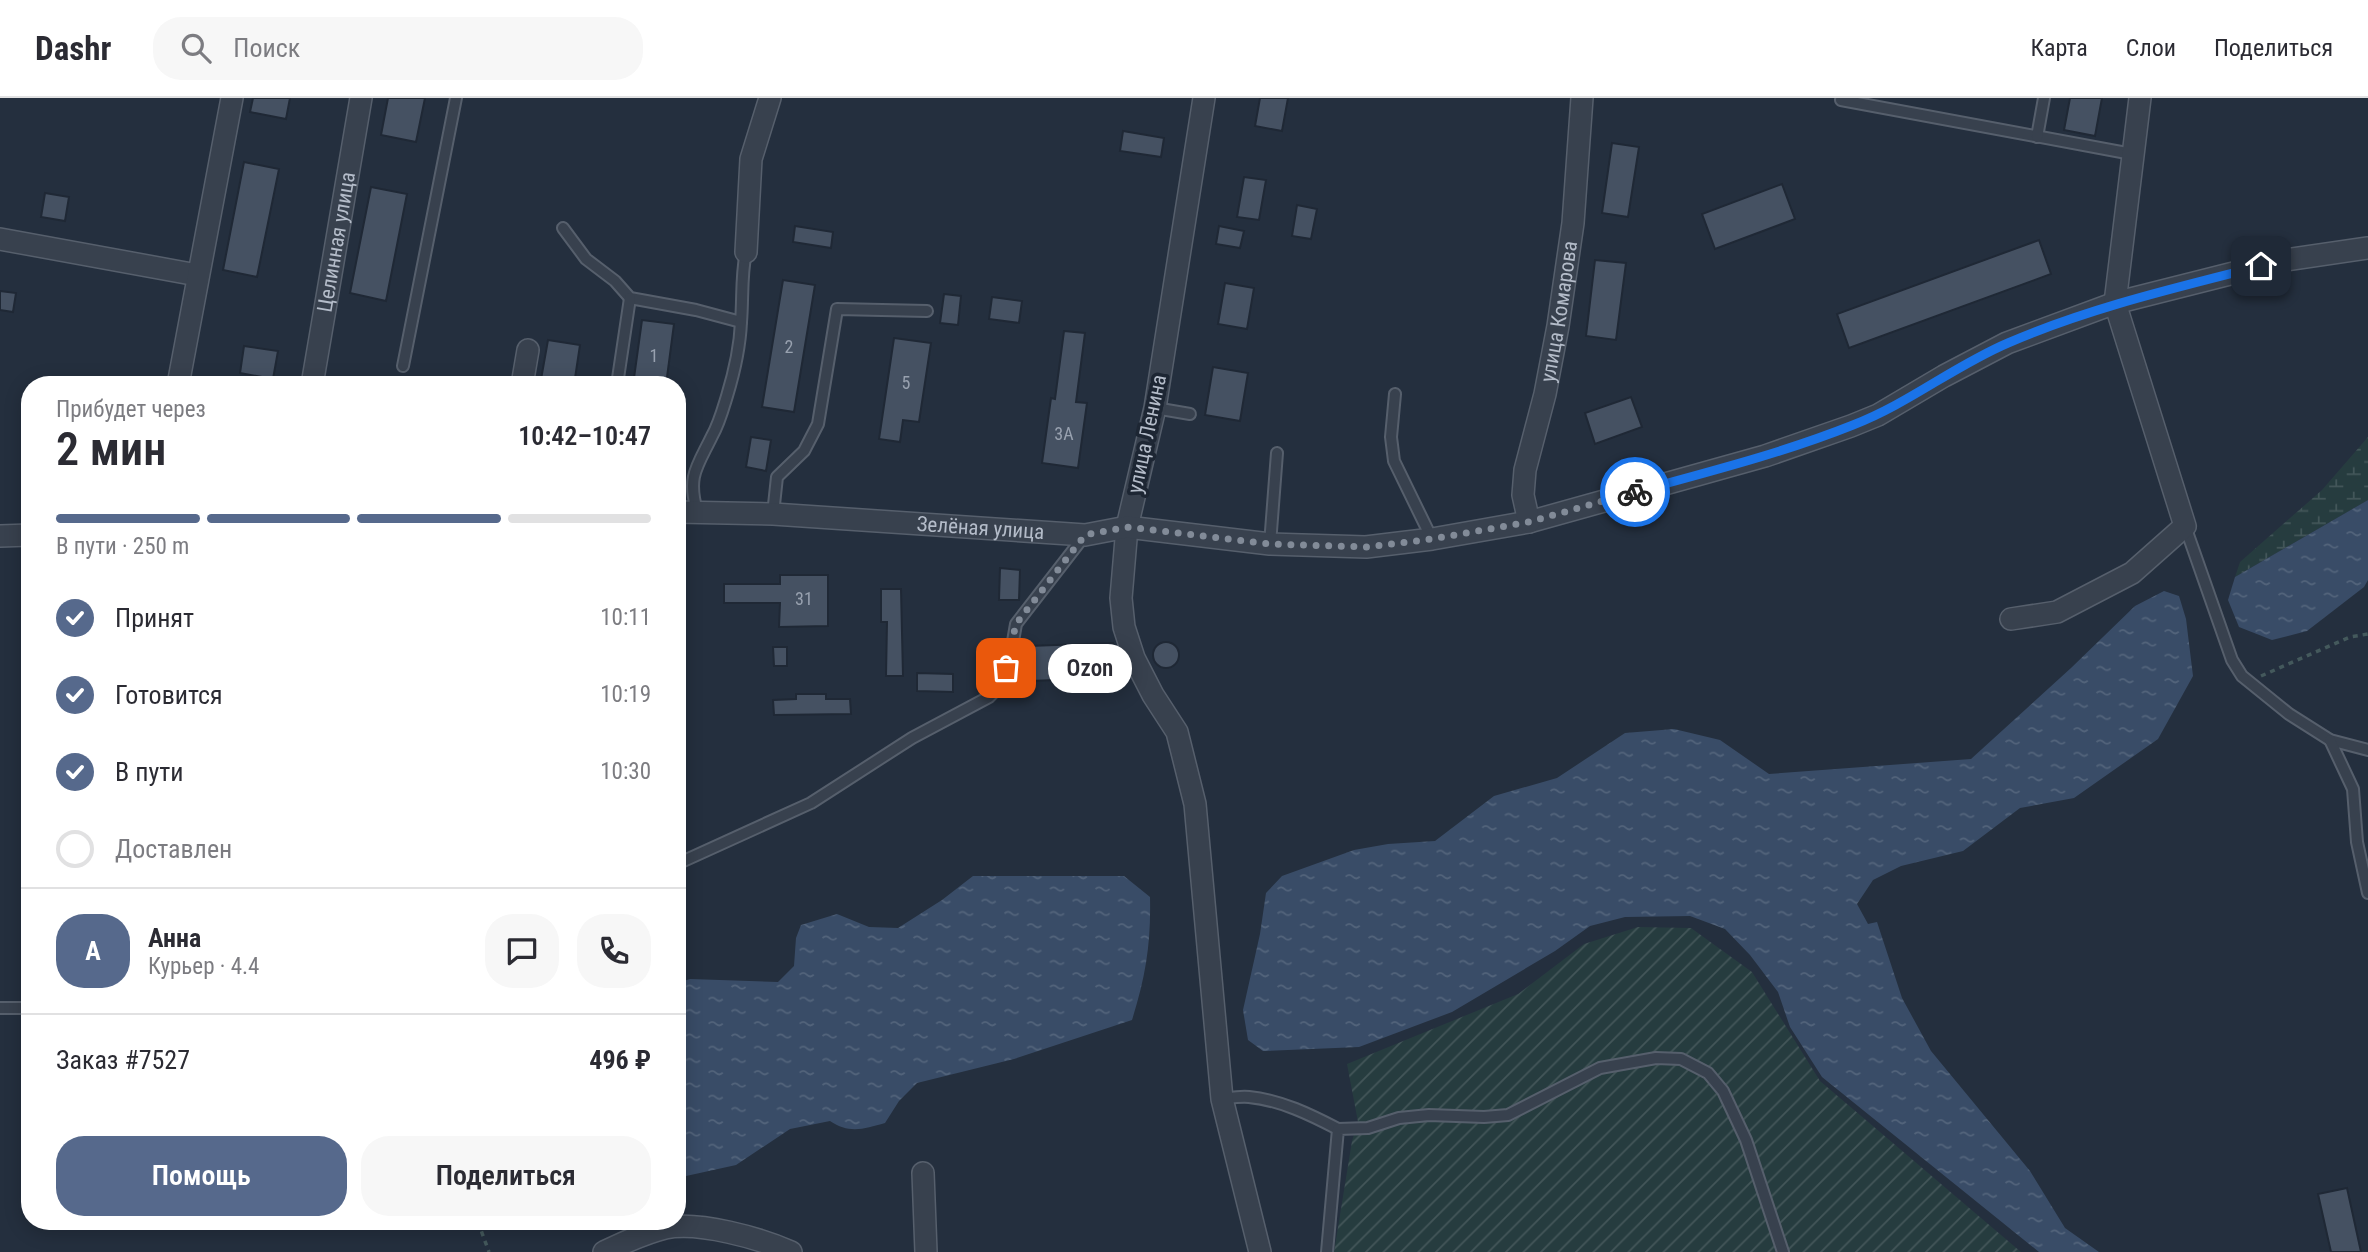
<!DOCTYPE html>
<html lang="ru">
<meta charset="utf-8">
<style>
body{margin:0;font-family:"Roboto Condensed",sans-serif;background:#f7f7f7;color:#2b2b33;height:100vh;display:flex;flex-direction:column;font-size:26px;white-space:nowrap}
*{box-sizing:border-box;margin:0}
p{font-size:23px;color:#7c7c81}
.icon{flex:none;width:38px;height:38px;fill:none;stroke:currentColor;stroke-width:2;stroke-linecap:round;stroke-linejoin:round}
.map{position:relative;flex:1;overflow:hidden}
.drawer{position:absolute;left:21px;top:278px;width:665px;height:854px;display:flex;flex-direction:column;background:#fff;border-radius:28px;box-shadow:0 4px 18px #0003}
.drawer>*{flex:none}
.pin{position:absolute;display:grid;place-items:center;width:60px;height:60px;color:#fff;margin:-30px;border-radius:14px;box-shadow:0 4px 10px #0006}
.courier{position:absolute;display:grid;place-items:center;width:70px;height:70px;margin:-35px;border:5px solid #1a73e8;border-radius:50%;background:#fff;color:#222;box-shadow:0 2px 9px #0007}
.bubble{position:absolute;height:49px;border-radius:24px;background:#fff;box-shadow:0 4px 18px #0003;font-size:23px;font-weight:600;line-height:49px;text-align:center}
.headline em{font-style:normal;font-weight:600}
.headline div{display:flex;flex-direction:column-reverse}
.headline{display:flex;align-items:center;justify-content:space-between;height:119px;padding:0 35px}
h1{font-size:46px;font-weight:600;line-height:52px}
.bar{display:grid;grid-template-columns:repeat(4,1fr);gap:10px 7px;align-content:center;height:84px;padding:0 35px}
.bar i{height:9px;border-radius:5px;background:#e1e1e2}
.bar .current{background:#56698c}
.bar p{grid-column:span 4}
.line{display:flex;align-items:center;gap:18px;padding:0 35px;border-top:2px solid #e1e1e2}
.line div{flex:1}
.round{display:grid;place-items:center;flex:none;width:74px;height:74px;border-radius:28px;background:#f7f7f7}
ol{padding:0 35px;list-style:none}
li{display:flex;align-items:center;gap:21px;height:77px}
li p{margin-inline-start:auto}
li .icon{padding:7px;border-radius:50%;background:#56698c;color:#fff;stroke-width:4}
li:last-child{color:#7c7c81}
li i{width:38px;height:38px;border:4px solid #e1e1e2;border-radius:50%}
.button{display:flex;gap:14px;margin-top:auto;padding:14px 35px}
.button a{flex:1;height:80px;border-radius:28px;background:#56698c;color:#fff;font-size:28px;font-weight:600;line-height:80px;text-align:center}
.button a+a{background:#f7f7f7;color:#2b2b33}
header{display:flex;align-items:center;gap:42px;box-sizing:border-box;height:98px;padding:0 35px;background:#fff;border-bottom:2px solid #e1e1e2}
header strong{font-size:33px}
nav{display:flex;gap:38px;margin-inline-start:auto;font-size:24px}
.search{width:490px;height:63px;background:#f7f7f7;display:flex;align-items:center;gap:18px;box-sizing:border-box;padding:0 24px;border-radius:28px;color:#7c7c81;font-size:26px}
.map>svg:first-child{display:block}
.wetland{fill:url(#wetland-marsh)}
.garden{fill:url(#garden-furrows)}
.water{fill:url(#water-ripples)}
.building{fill:#455162;stroke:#1f2835;stroke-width:2}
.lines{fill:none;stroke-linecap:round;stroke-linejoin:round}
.lane-casing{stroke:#565f6c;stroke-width:14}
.street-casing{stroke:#565f6c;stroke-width:24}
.path{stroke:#44595c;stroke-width:3.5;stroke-dasharray:5 5;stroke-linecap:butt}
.lane{stroke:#38414e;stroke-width:10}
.street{stroke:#38414e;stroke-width:21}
.done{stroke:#828b98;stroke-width:7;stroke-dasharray:0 12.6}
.route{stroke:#1a73e8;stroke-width:9}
.labels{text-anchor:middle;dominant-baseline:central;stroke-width:7;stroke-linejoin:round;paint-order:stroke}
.number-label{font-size:18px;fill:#98a1af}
.street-label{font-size:21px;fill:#b4bcc9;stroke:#1d2633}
</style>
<header>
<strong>Dashr</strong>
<div class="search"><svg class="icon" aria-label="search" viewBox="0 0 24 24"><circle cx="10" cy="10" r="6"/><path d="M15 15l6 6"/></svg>Поиск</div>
<nav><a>Карта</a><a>Слои</a><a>Поделиться</a></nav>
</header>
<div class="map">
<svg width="2368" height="1154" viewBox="0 0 2368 1154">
<defs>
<pattern id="wetland-marsh" width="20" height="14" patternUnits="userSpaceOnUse" patternTransform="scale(1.75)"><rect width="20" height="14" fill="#263c3f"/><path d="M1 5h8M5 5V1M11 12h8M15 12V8" fill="none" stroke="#435659"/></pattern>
<pattern id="garden-furrows" width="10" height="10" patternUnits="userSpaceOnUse" patternTransform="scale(1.75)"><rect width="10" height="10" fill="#263c3f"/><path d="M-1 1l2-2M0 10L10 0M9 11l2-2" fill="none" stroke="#435659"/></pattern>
<pattern id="water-ripples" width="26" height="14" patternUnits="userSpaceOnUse" patternTransform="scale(1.75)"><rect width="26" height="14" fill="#394c67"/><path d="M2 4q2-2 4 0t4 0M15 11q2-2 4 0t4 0" fill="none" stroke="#53647b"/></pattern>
</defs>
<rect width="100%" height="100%" fill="#242f3e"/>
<polygon class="wetland" points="2368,339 2368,402 2235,479 2240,464 2322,392"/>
<polygon class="garden" points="1638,829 1691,830 1752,874 1820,983 2021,1154 1334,1154 1352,1043 1358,1024 1347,966 1518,896 1584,846"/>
<g class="water">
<polygon points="2368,402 2368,482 2364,489 2307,533 2272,542 2239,529 2228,502 2235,479"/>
<polygon points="2164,493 2179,498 2186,521 2193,578 2158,641 2074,700 2020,710 1963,753 1901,768 1873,782 1857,806 1868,826 1877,824 1902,900 1931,953 2030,1073 2065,1130 2099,1154 2039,1154 1822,979 1790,929 1778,894 1750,857 1725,831 1690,818 1625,819 1590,828 1555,853 1452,914 1359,949 1263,953 1248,942 1243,912 1260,836 1266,795 1282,778 1354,752 1388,746 1435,743 1494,698 1557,680 1625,635 1674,631 1720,642 1769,676 1971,661 2071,570 2135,508"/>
<path d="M973,778H1124L1150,799C1151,845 1146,877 1132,922L1014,961L917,985L899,1003L885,1025C864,1031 849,1036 830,1023L790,1031L736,1067L677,1080V885L690,881L778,884L794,868L796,840L801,827L837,816L869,829L898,830L942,802Z"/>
</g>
<g class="building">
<polygon points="253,0 290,0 286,21 250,14"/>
<polygon points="388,0 425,0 416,44 381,37"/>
<polygon points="1260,0 1288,0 1282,33 1255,28"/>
<polygon points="2070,0 2102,0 2095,38 2064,32"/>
<polygon points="1123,33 1164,40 1161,59 1120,53"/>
<polygon points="1612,45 1639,49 1628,119 1602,115"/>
<polygon points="244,64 279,71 257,179 223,172"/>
<polygon points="1244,79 1266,82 1259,122 1237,119"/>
<polygon points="1782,86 1795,121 1715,151 1702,116"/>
<polygon points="371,89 407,96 386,203 350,195"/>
<polygon points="45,95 69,99 65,123 41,119"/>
<polygon points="1297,107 1317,111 1311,141 1292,138"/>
<polygon points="795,128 833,134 831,150 793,144"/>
<polygon points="1219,128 1244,133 1240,150 1216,146"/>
<polygon points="2039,142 2051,176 1849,250 1837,216"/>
<polygon points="1595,162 1626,165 1616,242 1586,238"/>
<polygon points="783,182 815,187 794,314 762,309"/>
<polygon points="1225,185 1254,190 1247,231 1218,226"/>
<polygon points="0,193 16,195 13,214 0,212"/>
<polygon points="944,196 961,198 958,227 940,225"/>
<polygon points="992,199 1022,203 1019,225 989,221"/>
<polygon points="642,222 674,226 666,287 633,287"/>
<polygon points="1064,233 1085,235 1076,304 1087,305 1078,370 1042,365 1051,300 1055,301"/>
<polygon points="894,240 931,245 919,324 903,322 900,344 879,341"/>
<polygon points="548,242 580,247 574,287 540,287"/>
<polygon points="244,248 278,253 273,281 240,275"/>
<polygon points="1213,269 1248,275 1240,323 1205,317"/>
<polygon points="1631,299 1642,329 1595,346 1585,315"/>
<polygon points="751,339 771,342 766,373 746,369"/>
<polygon points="1000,470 1020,472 1019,502 999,502"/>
<polygon points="780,477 828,477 828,528 779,529 780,505 724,505 724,486 780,486"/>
<polygon points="881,491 901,491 903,578 886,578 887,524 881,524"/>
<circle cx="1166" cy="557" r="13"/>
<polygon points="1113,545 1115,580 1029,583 1028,548"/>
<polygon points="773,549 787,549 787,568 774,568"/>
<polygon points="917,575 953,576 953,594 917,593"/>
<polygon points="796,596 826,596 826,601 850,601 851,616 774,617 773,602 796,601"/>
<polygon points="2347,1090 2361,1154 2331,1154 2318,1096"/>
</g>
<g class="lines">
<g class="lane-casing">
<g id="lane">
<polyline points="1841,2 2132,56"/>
<polyline points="2037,39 2044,0"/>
<polyline points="563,130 586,161 615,183 630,200 696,212 741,224"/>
<polyline points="403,268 456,0"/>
<polyline points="617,287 630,200"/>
<polyline points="1395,296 1391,339 1394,363 1432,441"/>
<polyline points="1155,310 1190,316"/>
<path d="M697,413C687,378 697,369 712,338C719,326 723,311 727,298C734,275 740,248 741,224C743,200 741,177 746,154"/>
<polyline points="773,416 777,379 804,353 818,326 837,211 927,213"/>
<polyline points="2185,428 2232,562 2242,578 2289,616 2330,642 2368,652"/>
<polyline points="1270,446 1277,355"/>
<polyline points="2330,642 2353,691 2357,744 2368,795"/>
<polyline points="677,766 811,705 912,640 989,599 1000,588 1012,549 1016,526 1085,437"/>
<polyline points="0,910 30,910"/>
<path d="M1222,1001C1230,1000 1240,998 1249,999C1281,1002 1311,1017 1338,1031"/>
<polyline points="1327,1154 1338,1031 1368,1030 1399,1020 1429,1017 1484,1019 1508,1017 1600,970 1656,960 1681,961 1708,975 1723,993 1746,1042 1783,1154"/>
</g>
</g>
<g class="street-casing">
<g id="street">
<polyline points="1204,0 1155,310 1127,429 1121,500 1124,529 1134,560 1153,597 1177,634 1195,706 1222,1001 1260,1154"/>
<polyline points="0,141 197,177"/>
<polyline points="746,154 751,61 770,0"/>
<polyline points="178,287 232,0"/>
<path id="s1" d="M312,287L361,0"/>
<polyline points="522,287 528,252"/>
<path id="s2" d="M677,414L773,416L1085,437L1127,429L1270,446L1366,449L1432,441L1529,424L1765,358L1851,328L1878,317L1944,278L2007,245L2115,205L2285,162L2368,150"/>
<path id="s3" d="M1529,424L1523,397L1525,372L1545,296L1558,228L1573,125L1582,0"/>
<polyline points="0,438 30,437"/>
<polyline points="2011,521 2057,514 2132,475 2185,428 2115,205 2140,0"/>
<polyline points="923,1075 926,1154"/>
<path d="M604,1154C623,1145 644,1135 665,1130C699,1123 759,1140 791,1154"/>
</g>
</g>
<g class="path">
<polyline points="2261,578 2350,539 2368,536"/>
<polyline points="478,1124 489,1154"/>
</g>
<use href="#lane" class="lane"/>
<use href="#street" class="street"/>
</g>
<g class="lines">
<polyline class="done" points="1006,570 1016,526 1085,437 1127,429 1270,446 1366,449 1432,441 1529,424 1635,394"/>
<path class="route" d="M1635,394C1708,374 1783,355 1853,327C1908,306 1954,268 2008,245C2089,210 2175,190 2261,168"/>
</g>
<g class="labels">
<g class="number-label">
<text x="789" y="248">2</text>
<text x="654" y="257">1</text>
<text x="906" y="284">5</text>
<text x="1064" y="335">3А</text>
<text x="804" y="500">31</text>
</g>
<g class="street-label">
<text stroke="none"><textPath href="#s1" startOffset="145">Целинная улица</textPath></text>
<text stroke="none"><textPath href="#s3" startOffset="215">улица Комарова</textPath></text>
<text transform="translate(1147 336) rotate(-78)">улица Ленина</text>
<text stroke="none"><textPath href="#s2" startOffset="304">Зелёная улица</textPath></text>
</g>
</g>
</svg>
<div class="pin" style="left:1006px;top:570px;background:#ea580c"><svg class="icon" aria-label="bag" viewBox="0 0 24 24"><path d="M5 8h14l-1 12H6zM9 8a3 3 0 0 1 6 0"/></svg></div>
<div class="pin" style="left:2261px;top:168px;background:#1f2937"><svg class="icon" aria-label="home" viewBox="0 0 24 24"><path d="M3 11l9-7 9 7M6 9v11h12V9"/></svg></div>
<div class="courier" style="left:1635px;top:394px"><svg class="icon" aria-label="bike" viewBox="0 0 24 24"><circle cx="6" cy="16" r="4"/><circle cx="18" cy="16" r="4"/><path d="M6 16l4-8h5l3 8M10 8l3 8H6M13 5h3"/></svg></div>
<div class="bubble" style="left:1048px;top:546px;width:84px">Ozon</div>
<section class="drawer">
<div class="headline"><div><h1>2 мин</h1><p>Прибудет через</p></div><em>10:42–10:47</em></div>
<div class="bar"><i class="current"></i><i class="current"></i><i class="current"></i><i></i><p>В пути · 250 m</p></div>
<ol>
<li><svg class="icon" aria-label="check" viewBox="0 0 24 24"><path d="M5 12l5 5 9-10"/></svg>Принят<p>10:11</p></li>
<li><svg class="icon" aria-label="check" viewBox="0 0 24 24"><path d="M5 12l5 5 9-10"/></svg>Готовится<p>10:19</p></li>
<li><svg class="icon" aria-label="check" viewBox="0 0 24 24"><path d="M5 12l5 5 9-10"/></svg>В пути<p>10:30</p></li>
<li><i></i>Доставлен</li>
</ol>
<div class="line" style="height:126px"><b class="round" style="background:#56698c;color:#fff">А</b><div><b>Анна</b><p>Курьер · 4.4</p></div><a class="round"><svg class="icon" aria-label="chat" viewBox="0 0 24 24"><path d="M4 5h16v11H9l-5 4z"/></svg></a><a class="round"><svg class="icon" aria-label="phone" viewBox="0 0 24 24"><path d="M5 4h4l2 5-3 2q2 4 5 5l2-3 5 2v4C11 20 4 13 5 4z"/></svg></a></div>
<div class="line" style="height:91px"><div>Заказ #7527</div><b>496 ₽</b></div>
<div class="button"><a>Помощь</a><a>Поделиться</a></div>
</section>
</div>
